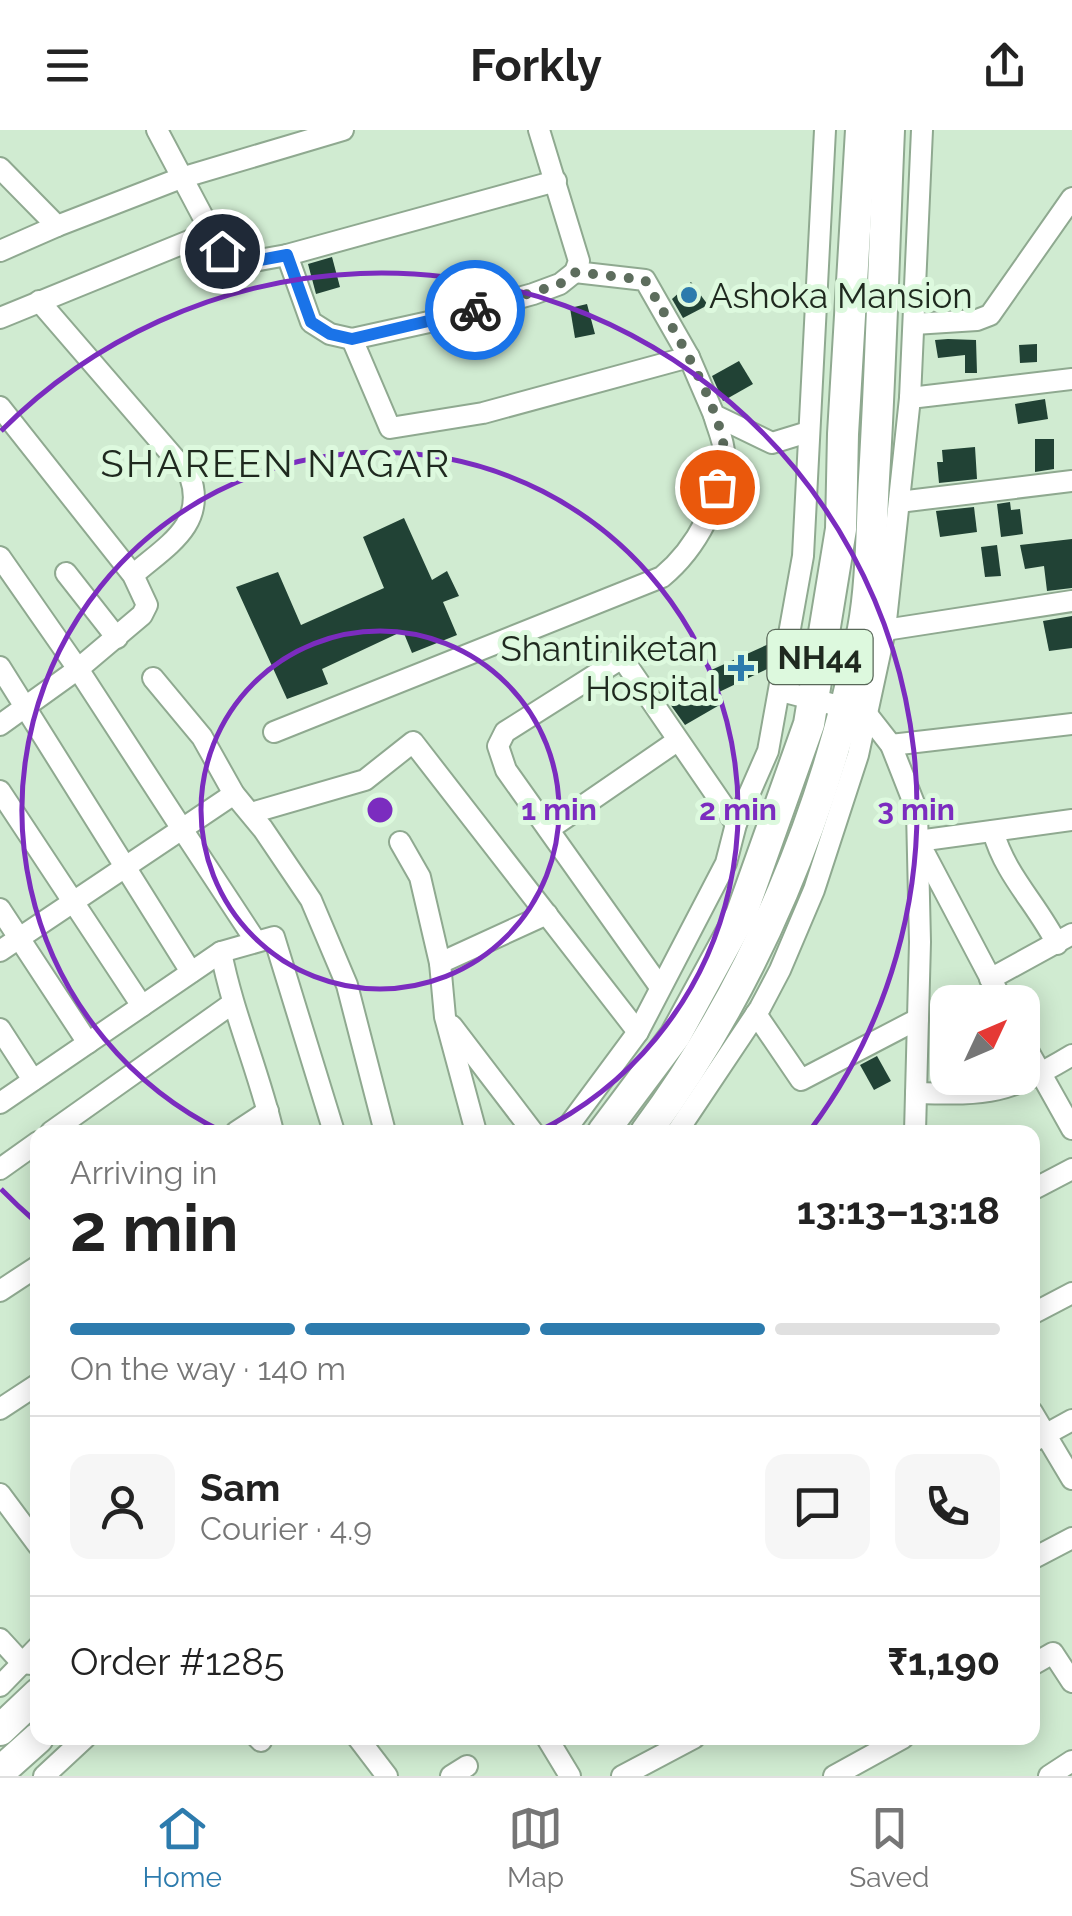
<!DOCTYPE html>
<meta charset="utf-8">
<style>
body{margin:0;font-family:Raleway,sans-serif;background:#f6f6f6;color:#222;height:100vh;display:flex;flex-direction:column;font-size:38px;white-space:nowrap}
*{box-sizing:border-box;margin:0}
p{font-size:32px;color:#767676}
.icon{flex:none;width:55px;height:55px;fill:none;stroke:currentColor;stroke-width:2;stroke-linecap:round;stroke-linejoin:round}
.map{position:relative;flex:1;overflow:hidden}
.details{position:absolute;left:30px;top:995px;width:1010px;height:620px;display:flex;flex-direction:column;background:#fff;border-radius:20px;box-shadow:0 5px 25px #0003}
.details>*{flex:none}
.needle{width:65px;rotate:46deg}
.controls{position:absolute;left:930px;top:855px;display:grid;gap:20px}
.controls a{display:grid;place-items:center;width:110px;height:110px;border-radius:20px;background:#fff;box-shadow:0 5px 25px #0003;font-size:50px}
.pin{position:absolute;display:grid;place-items:center;width:85px;height:85px;color:#fff;margin:-42px;border:5px solid #fff;border-radius:50%;box-shadow:0 2px 10px #0007}
.courier{position:absolute;display:grid;place-items:center;width:100px;height:100px;margin:-50px;border:8px solid #1a73e8;border-radius:50%;background:#fff;color:#222;box-shadow:0 2px 12px #0007}
.summary em{font-style:normal;font-weight:700}
.summary div{display:flex;flex-direction:column-reverse}
.summary{display:flex;align-items:center;justify-content:space-between;height:170px;padding:0 40px}
h1{font-size:65px;font-weight:700;line-height:75px}
.bar{display:grid;grid-template-columns:repeat(4,1fr);gap:15px 10px;align-content:center;height:120px;padding:0 40px}
.bar i{height:12px;border-radius:8px;background:#e0e0e0}
.bar .selected{background:#2d7bad}
.bar p{grid-column:span 4}
.line{display:flex;align-items:center;gap:25px;padding:0 40px;border-top:2px solid #e0e0e0}
.line div{flex:1}
.round{display:grid;place-items:center;flex:none;width:105px;height:105px;border-radius:20px;background:#f6f6f6}
header{display:flex;justify-content:space-between;align-items:center;height:130px;padding:0 40px;background:#fff;font-size:45px;font-weight:700}
.menu{display:flex;justify-content:space-around;align-items:center;height:140px;border-top:2px solid #e0e0e0;background:#fff;font-size:28px;color:#767676}
.menu a{display:grid;justify-items:center;gap:5px}
.menu .selected{color:#2d7bad}
.map>svg:first-child{display:block}
.building{fill:#214235}
.lines{fill:none;stroke-linecap:round;stroke-linejoin:round}
.minor-casing{stroke:#8fa990;stroke-width:24}
.highway-casing{stroke:#8fa990;stroke-width:34}
.minor{stroke:#fff;stroke-width:20}
.highway{stroke:#fff;stroke-width:30}
.done{stroke:#5d6d5d;stroke-width:10;stroke-dasharray:0 18}
.route{stroke:#1a73e8;stroke-width:12}
.ring{fill:none;stroke:#7b2cbf;stroke-width:5}
.poi-dot{fill:#2d7bad;stroke:#ddf9de;stroke-width:4}
.labels{text-anchor:middle;dominant-baseline:central;stroke-width:10;stroke-linejoin:round;paint-order:stroke}
.shield{fill:#ddf9de;stroke:#586758;stroke-width:2.5}
.shield-label{font-size:32px;font-weight:bold;fill:#1f291f}
.poi-label{font-size:35px;fill:#1f291f;stroke:#ddf9de;text-anchor:start}
.neighbourhood-label{font-size:38px;letter-spacing:2.5px;fill:#1f291f;stroke:#ddf9de}
.centre{fill:#7b2cbf;stroke:#ddf9de;stroke-width:5}
.ring-label{font-size:30px;text-anchor:middle;font-weight:bold;fill:#7b2cbf;stroke:#ddf9de;stroke-width:10;stroke-linejoin:round;paint-order:stroke}
</style>
<header><svg class="icon" aria-label="menu" viewBox="0 0 24 24"><path d="M4 6h16M4 12h16M4 18h16"/></svg>Forkly<svg class="icon" aria-label="share" viewBox="0 0 24 24"><path d="M12 15V3M7 8l5-5 5 5M5 13v7h14v-7"/></svg></header>
<div class="map">
<svg width="1072" height="1646" viewBox="0 0 1072 1646">
<rect width="100%" height="100%" fill="#d0ebd1"/>
<g class="building">
<polygon points="332,127 340,157 316,164 308,134"/>
<polygon points="691,152 708,175 683,188 672,169"/>
<polygon points="587,174 595,204 575,208 570,178"/>
<polygon points="948,209 976,210 977,243 965,243 965,225 938,228 935,210"/>
<polygon points="1037,214 1037,232 1020,233 1019,215"/>
<polygon points="739,231 753,254 723,271 712,246"/>
<polygon points="1045,269 1048,289 1018,294 1015,274"/>
<polygon points="1035,309 1054,309 1054,339 1035,342"/>
<polygon points="975,317 977,349 939,353 937,332 943,332 942,320"/>
<polygon points="1010,372 1011,380 1020,379 1023,404 1001,407 997,374"/>
<polygon points="974,377 977,402 940,407 936,381"/>
<polygon points="404,388 432,450 447,441 459,466 443,472 457,505 412,523 403,501 322,539 328,554 287,569 236,457 278,442 301,495 384,458 363,407"/>
<polygon points="1072,409 1072,458 1047,461 1044,436 1025,439 1020,415"/>
<polygon points="997,415 1001,446 985,447 981,417"/>
<polygon points="1072,486 1072,518 1049,521 1043,491"/>
<polygon points="771,513 767,539 717,563 723,573 685,595 670,574 712,549 709,541"/>
<polygon points="877,926 891,951 874,960 860,935"/>
</g>
<g class="lines">
<g class="minor-casing">
<g id="minor">
<polyline points="157,0 211,102"/>
<polyline points="0,38 57,96 181,48 343,0"/>
<polyline points="0,121 57,96"/>
<polyline points="287,125 556,51"/>
<polyline points="575,142 645,150 689,227 714,285 772,313 808,302"/>
<path d="M39,171L190,346C207,395 166,416 133,445"/>
<polyline points="0,188 211,102 221,121 237,134 287,125 311,192 330,204 352,209 447,188 533,164 560,154 575,142 579,131 539,0"/>
<polyline points="914,194 977,190 990,185 1072,68"/>
<polyline points="352,209 390,298 483,283 689,227"/>
<polyline points="910,268 1072,249"/>
<polyline points="0,277 133,445 147,475 142,485 78,539 0,427"/>
<polyline points="899,372 1072,351"/>
<polyline points="66,443 117,508"/>
<polyline points="885,500 1072,471"/>
<polyline points="0,537 191,842"/>
<polyline points="153,548 202,607 234,664 263,699 311,770 347,855 385,1002"/>
<polyline points="781,561 866,583 891,615 917,681 920,812 915,1002"/>
<polyline points="0,595 78,539 182,699 0,821"/>
<path d="M274,602L662,447C697,418 722,370 724,323C724,311 717,297 714,285"/>
<polyline points="891,615 1072,594"/>
<polyline points="0,661 142,876"/>
<polyline points="234,664 182,699 255,810"/>
<polyline points="251,683 365,650 413,612 638,902"/>
<polyline points="549,699 677,611"/>
<path d="M993,701C1005,745 1037,774 1057,814"/>
<polyline points="400,712 420,747 440,833 445,887 476,1002"/>
<polyline points="0,779 88,913"/>
<path d="M221,822C233,884 259,941 273,1002"/>
<polyline points="440,833 547,784"/>
<polyline points="990,849 1072,804"/>
<polyline points="660,857 506,640 498,616 505,602 622,528 736,694"/>
<polyline points="1003,872 918,711 1072,690"/>
<polyline points="756,884 801,950 918,889"/>
<polyline points="452,896 533,1002"/>
<polyline points="0,899 33,950"/>
<polyline points="1022,910 1072,999"/>
<path d="M916,963C990,965 1007,964 1072,925"/>
<polyline points="0,973 221,822 274,807 334,1002"/>
<polyline points="51,1002 233,873"/>
<polyline points="236,1002 268,981"/>
<polyline points="564,1002 638,902 726,733 736,694 768,621 803,426 825,0"/>
<polyline points="677,1002 760,878 780,840 814,760 858,625 885,500 910,268 922,0"/>
<polyline points="0,1039 38,1012"/>
<polyline points="1032,1060 1072,1039"/>
<polyline points="0,1161 38,1136"/>
<polyline points="1032,1184 1072,1163"/>
<polyline points="0,1279 38,1254"/>
<polyline points="1032,1282 1072,1349"/>
<polyline points="1032,1312 1072,1290"/>
<polyline points="0,1364 38,1415"/>
<polyline points="1032,1429 1072,1408"/>
<polyline points="0,1509 22,1533 32,1534"/>
<polyline points="1032,1535 1053,1523 1072,1552"/>
<polyline points="0,1556 38,1517"/>
<polyline points="258,1608 261,1611"/>
<polyline points="358,1608 387,1646"/>
<polyline points="547,1608 570,1646"/>
<polyline points="44,1646 85,1608"/>
<polyline points="451,1646 467,1636"/>
<polyline points="622,1646 694,1608"/>
<polyline points="834,1646 903,1608"/>
<polyline points="1049,1646 1072,1631"/>
</g>
</g>
<g class="highway-casing">
<g id="highway">
<polyline points="603,1002 675,906 741,785 809,594 841,399 843,304 861,0"/>
<path d="M646,1002C755,855 828,678 863,499C872,451 871,397 874,348C881,232 884,116 889,0"/>
<polyline points="0,1600 38,1564"/>
<polyline points="0,1642 38,1608"/>
</g>
</g>
<use href="#minor" class="minor"/>
<use href="#highway" class="highway"/>
</g>
<g class="lines">
<path class="done" d="M475,180L560,154L576,142L645,150C669,192 719,272 724,319C725,330 719,346 717,357"/>
<polyline class="route" points="222,121 238,134 287,125 311,192 330,204 352,209 475,180"/>
</g>
<g class="ring">
<circle cx="380" cy="680" r="179"/>
<path d="M223 1002A358 358 0 1 1 537 1002"/>
<path d="M35 1091A536 536 0 0 1 1 1059M1 301A536 536 0 0 1 811 999"/>
</g>
<g class="poi-dot">
<circle cx="689" cy="165" r="10"/>
<path d="M736 523h10v10h10v10h-10v10h-10v-10h-10v-10h10z"/>
</g>
<g class="labels">
<rect class="shield" x="767.5" y="500" width="105" height="54" rx="8"/>
<g class="shield-label">
<text x="820" y="527">NH44</text>
</g>
<g class="poi-label">
<text x="709" y="165">Ashoka Mansion</text>
<text x="718" y="518" text-anchor="end">Shantiniketan<tspan x="718" dy="40">Hospital</tspan></text>
</g>
<g class="neighbourhood-label">
<text x="276" y="333">SHAREEN NAGAR</text>
</g>
</g>
<circle cx="380" cy="680" r="15" class="centre"/>
<g class="ring-label">
<text x="559" y="690">1 min</text>
<text x="738" y="690">2 min</text>
<text x="916" y="690">3 min</text>
</g>
</svg>
<div class="controls">
<a><svg class="needle" viewBox="-14 -14 28 28"><path d="M0-13l5 13h-10z" fill="#e53935"/><path d="M0 13l5-13h-10z" fill="#767676"/></svg></a>
</div>
<div class="pin" style="left:717px;top:357px;background:#ea580c"><svg class="icon" aria-label="bag" viewBox="0 0 24 24"><path d="M5 8h14l-1 12H6zM9 8a3 3 0 0 1 6 0"/></svg></div>
<div class="pin" style="left:222px;top:121px;background:#1f2937"><svg class="icon" aria-label="home" viewBox="0 0 24 24"><path d="M3 11l9-7 9 7M6 9v11h12V9"/></svg></div>
<div class="courier" style="left:475px;top:180px"><svg class="icon" aria-label="bike" viewBox="0 0 24 24"><circle cx="6" cy="16" r="4"/><circle cx="18" cy="16" r="4"/><path d="M6 16l4-8h5l3 8M10 8l3 8H6M13 5h3"/></svg></div>
<section class="details">
<div class="summary"><div><h1>2 min</h1><p>Arriving in</p></div><em>13:13–13:18</em></div>
<div class="bar"><i class="selected"></i><i class="selected"></i><i class="selected"></i><i></i><p>On the way · 140 m</p></div>
<div class="line" style="height:180px"><a class="round"><svg class="icon" aria-label="person" viewBox="0 0 24 24"><circle cx="12" cy="8" r="4"/><path d="M4 21q1-7 8-7t8 7"/></svg></a><div><b>Sam</b><p>Courier · 4.9</p></div><a class="round"><svg class="icon" aria-label="chat" viewBox="0 0 24 24"><path d="M4 5h16v11H9l-5 4z"/></svg></a><a class="round"><svg class="icon" aria-label="phone" viewBox="0 0 24 24"><path d="M5 4h4l2 5-3 2q2 4 5 5l2-3 5 2v4C11 20 4 13 5 4z"/></svg></a></div>
<div class="line" style="height:130px"><div>Order #1285</div><b>₹1,190</b></div>
</section>
</div>
<nav class="menu">
<a class="selected"><svg class="icon" aria-label="home" viewBox="0 0 24 24"><path d="M3 11l9-7 9 7M6 9v11h12V9"/></svg>Home</a>
<a><svg class="icon" aria-label="map" viewBox="0 0 24 24"><path d="M3 6l6-2 6 2 6-2v14l-6 2-6-2-6 2zM9 4v14M15 6v14"/></svg>Map</a>
<a><svg class="icon" aria-label="saved" viewBox="0 0 24 24"><path d="M7 4h10v16l-5-4-5 4z"/></svg>Saved</a>
</nav>
